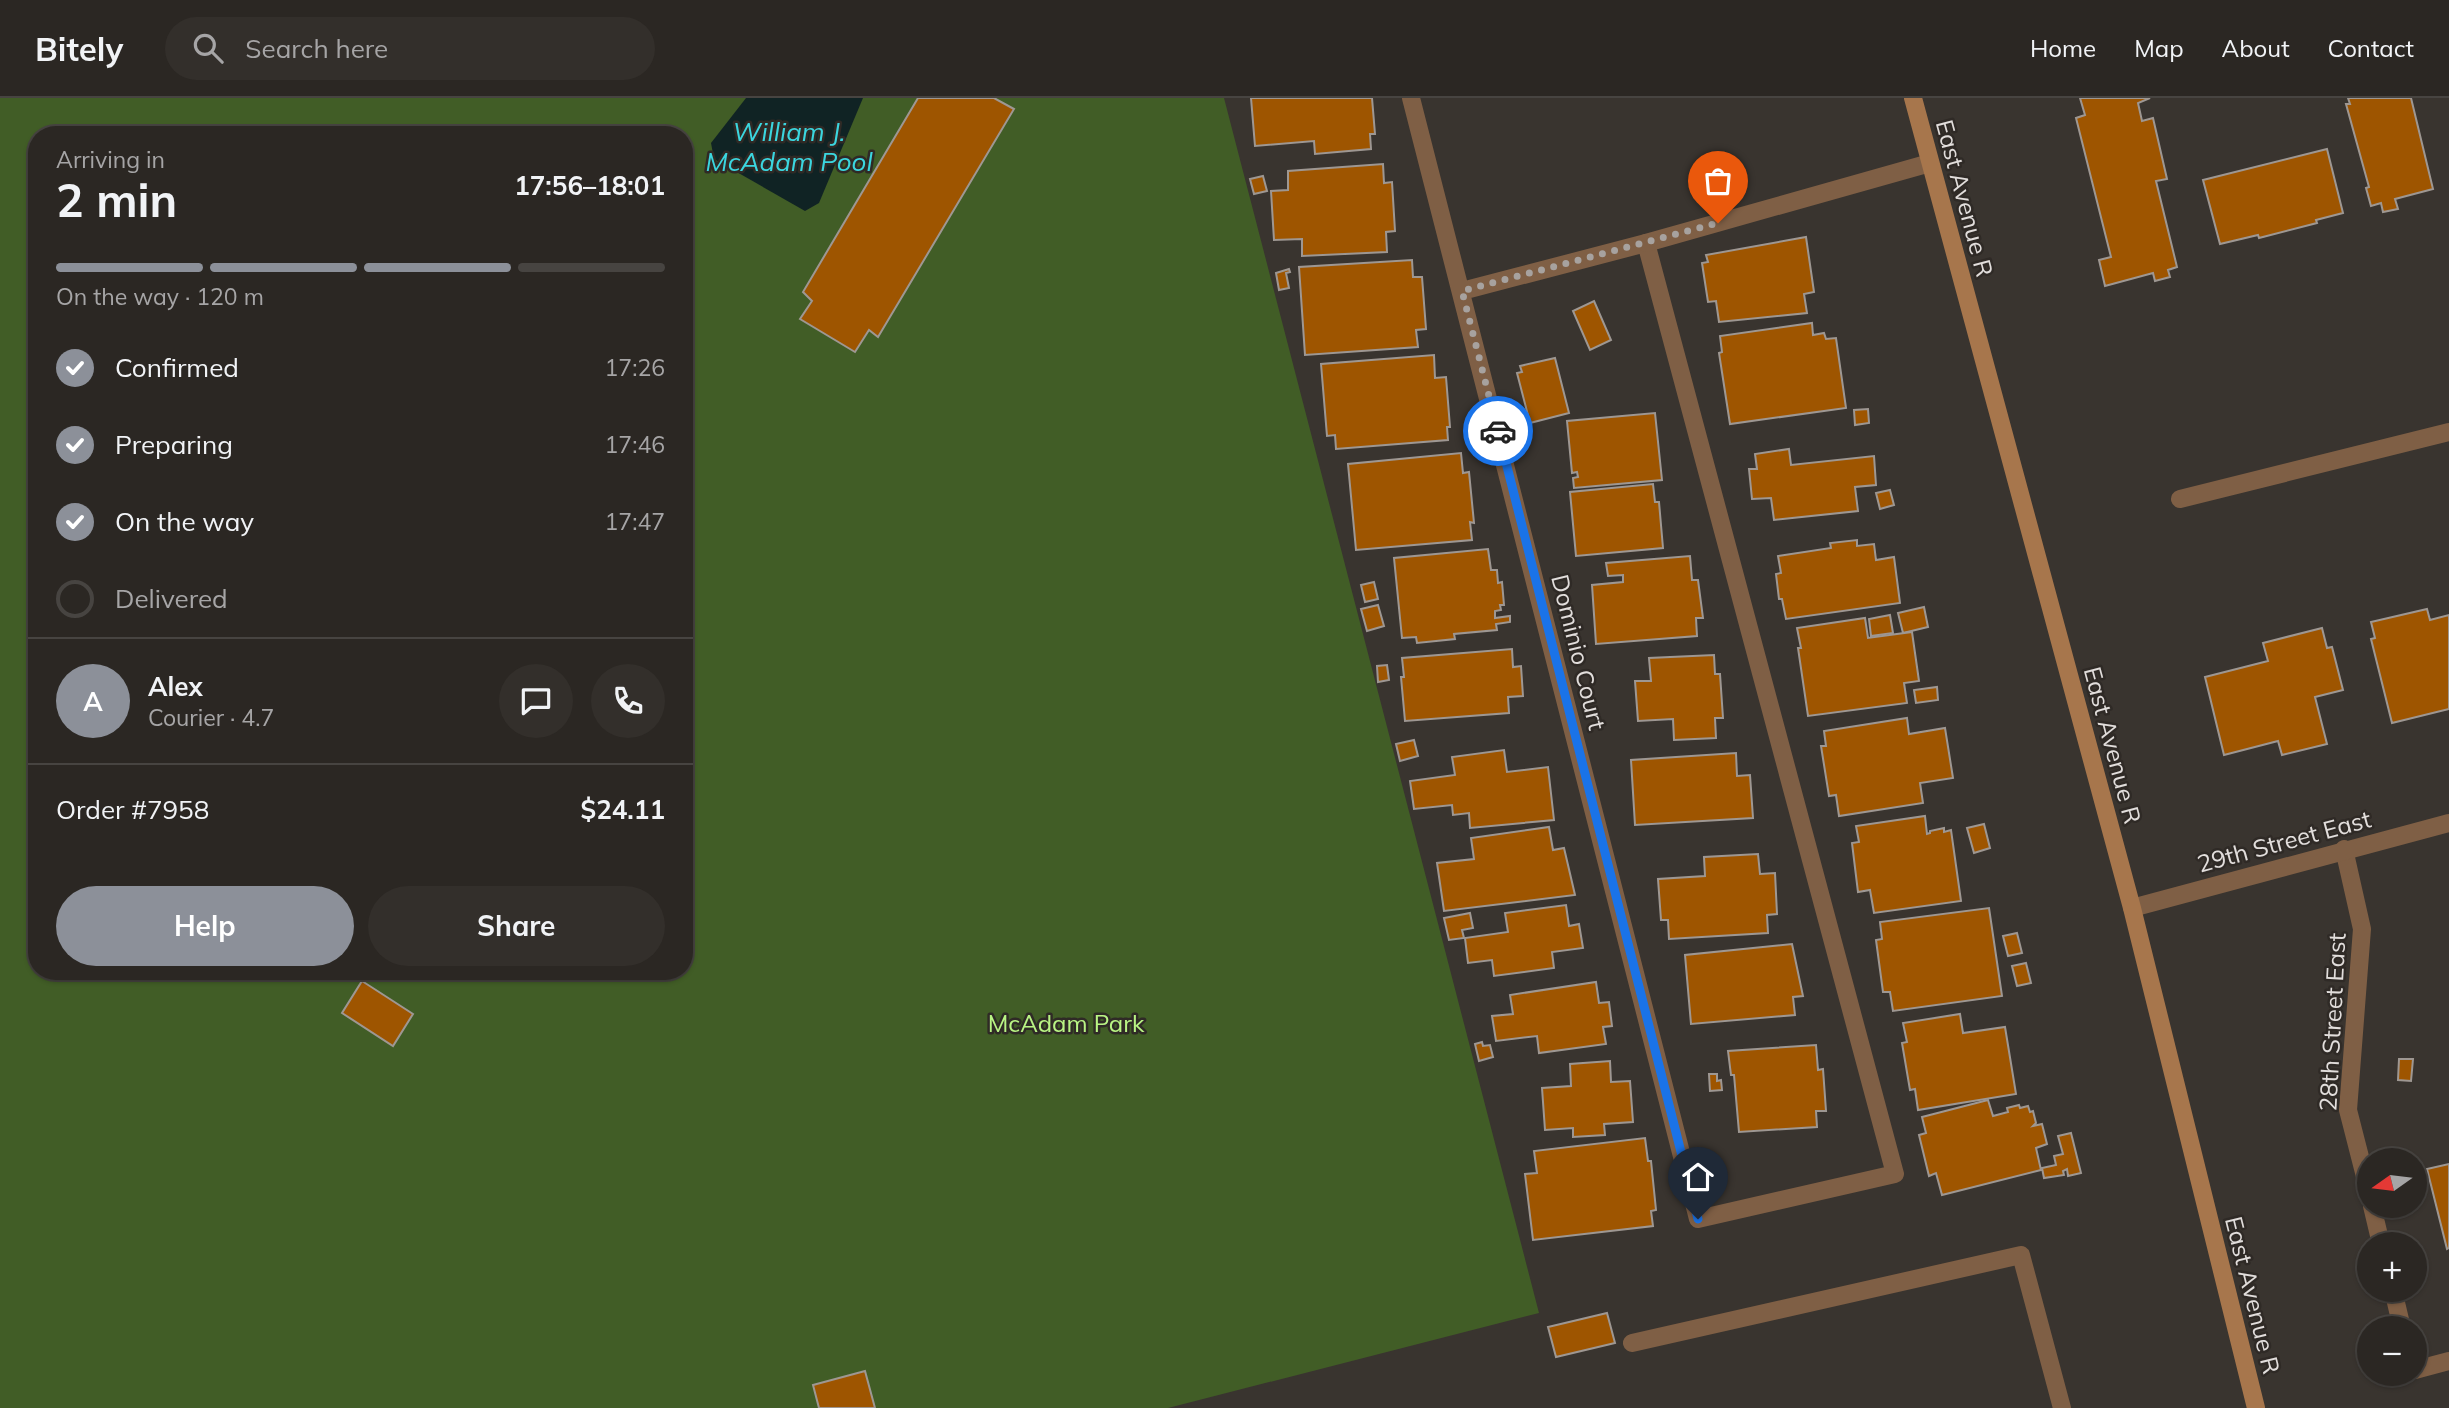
<!DOCTYPE html>
<meta charset="utf-8">
<style>
body{margin:0;font-family:Mulish,sans-serif;background:#332f2b;color:#f1f3f6;height:100vh;display:flex;flex-direction:column;font-size:26px;white-space:nowrap}
*{box-sizing:border-box;margin:0}
p{font-size:23px;color:#a6a5a6}
.icon{flex:none;width:38px;height:38px;fill:none;stroke:currentColor;stroke-width:2;stroke-linecap:round;stroke-linejoin:round}
.map{position:relative;flex:1;overflow:hidden}
.side{position:absolute;left:28px;top:28px;width:665px;height:854px;display:flex;flex-direction:column;background:#2b2723;border-radius:28px;box-shadow:0 2px 5px #0004,0 0 0 2px #474441}
.side>*{flex:none}
.needle{width:46px;rotate:256deg}
.fabs{position:absolute;left:2357px;top:1050px;display:grid;gap:14px}
.fabs a{display:grid;place-items:center;width:70px;height:70px;border-radius:50%;background:#2b2723;box-shadow:0 2px 5px #0004,0 0 0 2px #474441;font-size:35px}
.pin{position:absolute;display:grid;place-items:center;width:60px;height:60px;color:#fff;margin:-72px -30px;border-radius:50% 50% 50% 0;rotate:-45deg;box-shadow:0 0 7px #0007}
.pin .icon{rotate:45deg}
.courier{position:absolute;display:grid;place-items:center;width:70px;height:70px;margin:-35px;border:5px solid #1a73e8;border-radius:50%;background:#fff;color:#222;box-shadow:0 2px 9px #0007}
.summary em{font-style:normal;font-weight:700}
.summary div{display:flex;flex-direction:column-reverse}
.summary{display:flex;align-items:center;justify-content:space-between;height:119px;padding:0 28px}
h1{font-size:46px;font-weight:700;line-height:52px}
.bar{display:grid;grid-template-columns:repeat(4,1fr);gap:10px 7px;align-content:center;height:84px;padding:0 28px}
.bar i{height:9px;border-radius:5px;background:#474441}
.bar .active{background:#8c9099}
.bar p{grid-column:span 4}
.line{display:flex;align-items:center;gap:18px;padding:0 28px;border-top:2px solid #474441}
.line div{flex:1}
.round{display:grid;place-items:center;flex:none;width:74px;height:74px;border-radius:37px;background:#332f2b}
ol{padding:0 28px;list-style:none}
li{display:flex;align-items:center;gap:21px;height:77px}
li p{margin-inline-start:auto}
li .icon{padding:7px;border-radius:50%;background:#8c9099;color:#fff;stroke-width:4}
li:last-child{color:#a6a5a6}
li i{width:38px;height:38px;border:4px solid #474441;border-radius:50%}
.cta{display:flex;gap:14px;margin-top:auto;padding:14px 28px}
.cta a{flex:1;height:80px;border-radius:42px;background:#8c9099;color:#fff;font-size:28px;font-weight:700;line-height:80px;text-align:center}
.cta a+a{background:#332f2b;color:#f1f3f6}
header{display:flex;align-items:center;gap:42px;box-sizing:border-box;height:98px;padding:0 35px;background:#2b2723;border-bottom:2px solid #474441}
header strong{font-size:33px}
nav{display:flex;gap:38px;margin-inline-start:auto;font-size:24px}
.search{width:490px;height:63px;background:#332f2b;display:flex;align-items:center;gap:18px;box-sizing:border-box;padding:0 24px;border-radius:38px;color:#a6a5a6;font-size:26px}
.map>svg:first-child{display:block}
.green{fill:#415d26;fill-rule:evenodd}
.water{fill:#102324}
.building{fill:#9e5500;stroke:#9e9792;stroke-width:2}
.lines{fill:none;stroke-linecap:round;stroke-linejoin:round}
.lane{stroke:#7f5f45;stroke-width:18}
.street{stroke:#7f5f45;stroke-width:18}
.secondary{stroke:#a7764c;stroke-width:18}
.done{stroke:#a7a29f;stroke-width:7;stroke-dasharray:0 12.6}
.route{stroke:#1a73e8;stroke-width:9}
.labels{text-anchor:middle;dominant-baseline:central;stroke-width:5;stroke-linejoin:round;paint-order:stroke}
.street-label{font-size:24px;fill:#e2dedc;stroke:#2f2a26}
.park-label{font-size:24px;fill:#b9f484;stroke:#2f2a26}
.water-label{font-size:26px;font-style:italic;fill:#3bd6df;stroke:#2f2a26}
</style>
<header>
<strong>Bitely</strong>
<div class="search"><svg class="icon" aria-label="search" viewBox="0 0 24 24"><circle cx="10" cy="10" r="6"/><path d="M15 15l6 6"/></svg>Search here</div>
<nav><a>Home</a><a>Map</a><a>About</a><a>Contact</a></nav>
</header>
<div class="map">
<svg width="2449" height="1310" viewBox="0 0 2449 1310">
<rect width="100%" height="100%" fill="#39342f"/>
<path class="green" d="M0,0H1224L1539,1215L1168,1310H0ZM37,37H684V873H37Z"/>
<polygon class="water" points="746,0 863,0 819,105 805,113 714,61 711,45"/>
<g class="building">
<polygon points="918,0 994,0 1014,11 878,239 869,232 855,254 800,221 812,203 803,194"/>
<polygon points="1251,0 1372,0 1375,36 1370,36 1371,51 1315,56 1314,43 1255,48"/>
<polygon points="2080,0 2150,0 2138,5 2142,23 2153,20 2167,81 2156,83 2177,169 2168,172 2170,179 2155,183 2153,175 2105,188 2099,162 2111,159 2076,20 2085,17"/>
<polygon points="2348,0 2411,0 2433,91 2395,101 2398,111 2383,114 2381,105 2371,108 2366,90 2369,89 2346,6 2350,6"/>
<polygon points="2327,51 2343,115 2316,122 2317,125 2259,140 2258,137 2220,146 2203,82"/>
<polygon points="1383,66 1384,85 1392,84 1395,133 1386,134 1387,154 1302,158 1302,141 1274,142 1271,93 1288,92 1288,73"/>
<polygon points="1263,78 1267,93 1254,96 1250,81"/>
<polygon points="1806,139 1814,194 1804,196 1807,215 1719,224 1716,203 1708,204 1702,165 1708,164 1706,157"/>
<polygon points="1412,162 1413,179 1422,179 1426,231 1416,232 1418,249 1305,257 1299,169"/>
<polygon points="1289,171 1290,174 1286,175 1289,190 1279,192 1276,175"/>
<polygon points="1594,203 1611,242 1590,252 1573,213"/>
<polygon points="1812,225 1813,237 1824,235 1826,241 1836,240 1846,310 1730,326 1719,255 1722,254 1720,238"/>
<polygon points="1434,257 1435,280 1446,279 1450,329 1447,329 1448,342 1336,351 1335,337 1327,338 1321,266"/>
<polygon points="1555,260 1569,315 1530,325 1517,275 1522,274 1520,268"/>
<polygon points="1868,311 1869,325 1855,327 1854,312"/>
<polygon points="1655,315 1662,382 1574,390 1573,380 1578,379 1577,374 1572,375 1567,323"/>
<polygon points="1789,351 1791,367 1874,358 1876,387 1855,389 1858,413 1774,422 1771,400 1752,401 1749,371 1757,371 1755,356"/>
<polygon points="1461,355 1463,375 1469,374 1474,425 1470,424 1472,442 1356,452 1348,366"/>
<polygon points="1653,386 1655,404 1659,404 1663,450 1576,458 1570,394"/>
<polygon points="1890,392 1894,407 1880,411 1876,395"/>
<polygon points="1857,442 1857,448 1874,446 1876,462 1894,459 1900,505 1786,521 1782,501 1779,501 1776,476 1781,475 1778,458 1831,450 1830,445"/>
<polygon points="1488,451 1491,472 1497,472 1498,485 1502,484 1504,507 1500,507 1501,512 1495,513 1495,520 1510,518 1510,524 1496,526 1497,532 1454,536 1455,541 1417,545 1416,539 1402,540 1394,460"/>
<polygon points="1690,458 1692,482 1698,482 1703,520 1696,520 1697,538 1596,546 1592,487 1623,484 1623,477 1608,478 1606,465"/>
<polygon points="1374,484 1378,501 1365,504 1361,487"/>
<polygon points="1378,507 1384,528 1367,533 1361,511"/>
<polygon points="1924,509 1928,529 1903,535 1898,515"/>
<polygon points="2427,511 2430,522 2449,517 2449,611 2392,625 2371,541 2375,540 2371,524"/>
<polygon points="1890,517 1893,535 1871,538 1869,521"/>
<polygon points="1865,520 1868,540 1912,534 1919,583 1904,585 1907,605 1808,618 1798,550 1801,550 1797,530"/>
<polygon points="2322,530 2327,550 2332,549 2343,592 2315,599 2327,646 2282,657 2278,643 2224,657 2205,579 2268,563 2263,545"/>
<polygon points="1512,551 1513,569 1521,568 1523,598 1508,599 1509,615 1405,623 1401,579 1404,579 1402,560"/>
<polygon points="1714,557 1715,576 1720,576 1723,620 1715,620 1716,640 1674,642 1673,621 1638,623 1635,583 1651,583 1649,560"/>
<polygon points="1387,567 1389,582 1378,584 1377,568"/>
<polygon points="1937,589 1938,602 1916,605 1914,592"/>
<polygon points="1907,620 1909,636 1945,630 1953,680 1920,685 1923,705 1839,718 1836,697 1829,698 1821,648 1826,648 1824,633"/>
<polygon points="1414,642 1418,658 1400,663 1396,646"/>
<polygon points="1504,652 1507,674 1548,669 1554,722 1470,730 1469,715 1453,717 1452,707 1414,711 1410,683 1455,677 1452,659"/>
<polygon points="1736,655 1737,678 1750,677 1753,720 1635,727 1631,662"/>
<polygon points="1925,718 1927,736 1930,735 1930,733 1944,730 1944,734 1951,732 1961,803 1874,815 1870,792 1858,794 1852,745 1859,744 1856,728"/>
<polygon points="1984,726 1990,750 1974,755 1967,730"/>
<polygon points="1549,729 1553,752 1564,750 1575,797 1444,813 1437,765 1474,761 1471,740"/>
<polygon points="1758,756 1760,776 1775,775 1777,816 1767,817 1768,835 1669,841 1668,822 1661,822 1658,781 1705,778 1704,759"/>
<polygon points="1566,807 1569,828 1579,826 1583,850 1552,854 1554,870 1494,878 1492,862 1468,865 1465,840 1508,834 1505,815"/>
<polygon points="1989,810 2002,898 1893,913 1890,894 1883,894 1876,842 1882,841 1880,824"/>
<polygon points="1470,815 1473,830 1462,832 1464,840 1449,842 1444,820"/>
<polygon points="2017,835 2022,855 2008,858 2003,838"/>
<polygon points="1792,846 1803,898 1793,899 1795,917 1691,926 1685,857"/>
<polygon points="2026,865 2031,885 2017,888 2012,868"/>
<polygon points="362,883 413,916 393,948 342,915"/>
<polygon points="1596,884 1599,905 1609,904 1612,928 1603,929 1606,946 1539,955 1537,938 1496,943 1492,918 1513,916 1510,897"/>
<polygon points="1960,916 1963,935 2005,929 2016,996 1918,1012 1915,991 1910,992 1902,945 1907,944 1903,925"/>
<polygon points="1482,944 1483,948 1490,947 1493,959 1479,963 1475,946"/>
<polygon points="1816,947 1818,972 1823,971 1826,1013 1816,1013 1817,1029 1739,1034 1734,977 1731,977 1728,953"/>
<polygon points="2399,961 2413,961 2411,983 2398,982"/>
<polygon points="1610,963 1611,984 1630,983 1633,1024 1604,1026 1605,1037 1573,1039 1573,1030 1545,1032 1542,990 1571,988 1570,966"/>
<polygon points="1709,976 1717,976 1717,983 1721,982 1722,992 1710,993"/>
<polygon points="1988,1002 1993,1018 2008,1014 2007,1010 2019,1007 2020,1010 2028,1008 2030,1014 2033,1013 2036,1025 2033,1028 2042,1026 2047,1046 2036,1050 2041,1072 1942,1097 1936,1075 1929,1078 1919,1037 1926,1035 1922,1019"/>
<polygon points="2071,1035 2081,1075 2068,1078 2067,1071 2063,1073 2064,1077 2044,1080 2042,1070 2056,1067 2054,1058 2063,1056 2058,1038"/>
<polygon points="1645,1040 1648,1063 1651,1063 1656,1112 1651,1113 1653,1128 1533,1142 1525,1076 1537,1075 1534,1053"/>
<polygon points="2449,1066 2449,1150 2447,1151 2427,1071"/>
<polygon points="1607,1215 1615,1245 1556,1259 1548,1229"/>
<polygon points="865,1273 875,1310 819,1310 813,1287"/>
</g>
<g class="lines">
<g class="lane">
<polyline points="2180,401 2449,334"/>
<polyline points="1632,1245 2021,1157 2062,1310"/>
</g>
<g class="street">
<polyline points="1411,0 1698,1121 1895,1076 1646,145 1462,193"/>
<polyline points="1646,145 1930,65"/>
<polyline points="2344,751 2362,831 2348,1012 2370,1098"/>
<polyline points="2132,810 2449,725"/>
<polyline points="2372,1108 2381,1146"/>
<polyline points="2393,1192 2402,1230"/>
<polyline points="2415,1272 2449,1263"/>
</g>
<polyline class="secondary" points="1913,0 2132,810 2256,1310"/>
</g>
<g class="lines">
<polyline class="done" points="1498,333 1462,193 1718,125"/>
<polyline class="route" points="1498,333 1698,1121"/>
</g>
<g class="labels">
<g class="street-label">
<text transform="translate(1965 100) rotate(75)">East Avenue R</text>
<text transform="translate(1579 554) rotate(76)">Dominio Court</text>
<text transform="translate(2113 647) rotate(75)">East Avenue R</text>
<text transform="translate(2284 743) rotate(-15)">29th Street East</text>
<text transform="translate(2332 924) rotate(-87)">28th Street East</text>
<text transform="translate(2253 1197) rotate(76)">East Avenue R</text>
</g>
<g class="park-label">
<text x="1066" y="925">McAdam Park</text>
</g>
<g class="water-label">
<text x="789" y="33">William J.<tspan x="789" dy="30">McAdam Pool</tspan></text>
</g>
</g>
</svg>
<div class="fabs">
<a><svg class="needle" viewBox="-14 -14 28 28"><path d="M0-13l5 13h-10z" fill="#e53935"/><path d="M0 13l5-13h-10z" fill="#a6a5a6"/></svg></a>
<a>+</a>
<a>−</a>
</div>
<div class="pin" style="left:1718px;top:125px;background:#ea580c"><svg class="icon" aria-label="bag" viewBox="0 0 24 24"><path d="M5 8h14l-1 12H6zM9 8a3 3 0 0 1 6 0"/></svg></div>
<div class="pin" style="left:1698px;top:1121px;background:#1f2937"><svg class="icon" aria-label="home" viewBox="0 0 24 24"><path d="M3 11l9-7 9 7M6 9v11h12V9"/></svg></div>
<div class="courier" style="left:1498px;top:333px"><svg class="icon" aria-label="car" viewBox="0 0 24 24"><path d="M5 17H2v-5l4-1 3-4h7l3 4 3 1v5h-3M9 17h6M6 11h13"/><circle cx="7" cy="17" r="2"/><circle cx="17" cy="17" r="2"/></svg></div>
<section class="side">
<div class="summary"><div><h1>2 min</h1><p>Arriving in</p></div><em>17:56–18:01</em></div>
<div class="bar"><i class="active"></i><i class="active"></i><i class="active"></i><i></i><p>On the way · 120 m</p></div>
<ol>
<li><svg class="icon" aria-label="check" viewBox="0 0 24 24"><path d="M5 12l5 5 9-10"/></svg>Confirmed<p>17:26</p></li>
<li><svg class="icon" aria-label="check" viewBox="0 0 24 24"><path d="M5 12l5 5 9-10"/></svg>Preparing<p>17:46</p></li>
<li><svg class="icon" aria-label="check" viewBox="0 0 24 24"><path d="M5 12l5 5 9-10"/></svg>On the way<p>17:47</p></li>
<li><i></i>Delivered</li>
</ol>
<div class="line" style="height:126px"><b class="round" style="background:#8c9099;color:#fff">A</b><div><b>Alex</b><p>Courier · 4.7</p></div><a class="round"><svg class="icon" aria-label="chat" viewBox="0 0 24 24"><path d="M4 5h16v11H9l-5 4z"/></svg></a><a class="round"><svg class="icon" aria-label="phone" viewBox="0 0 24 24"><path d="M5 4h4l2 5-3 2q2 4 5 5l2-3 5 2v4C11 20 4 13 5 4z"/></svg></a></div>
<div class="line" style="height:91px"><div>Order #7958</div><b>$24.11</b></div>
<div class="cta"><a>Help</a><a>Share</a></div>
</section>
</div>
